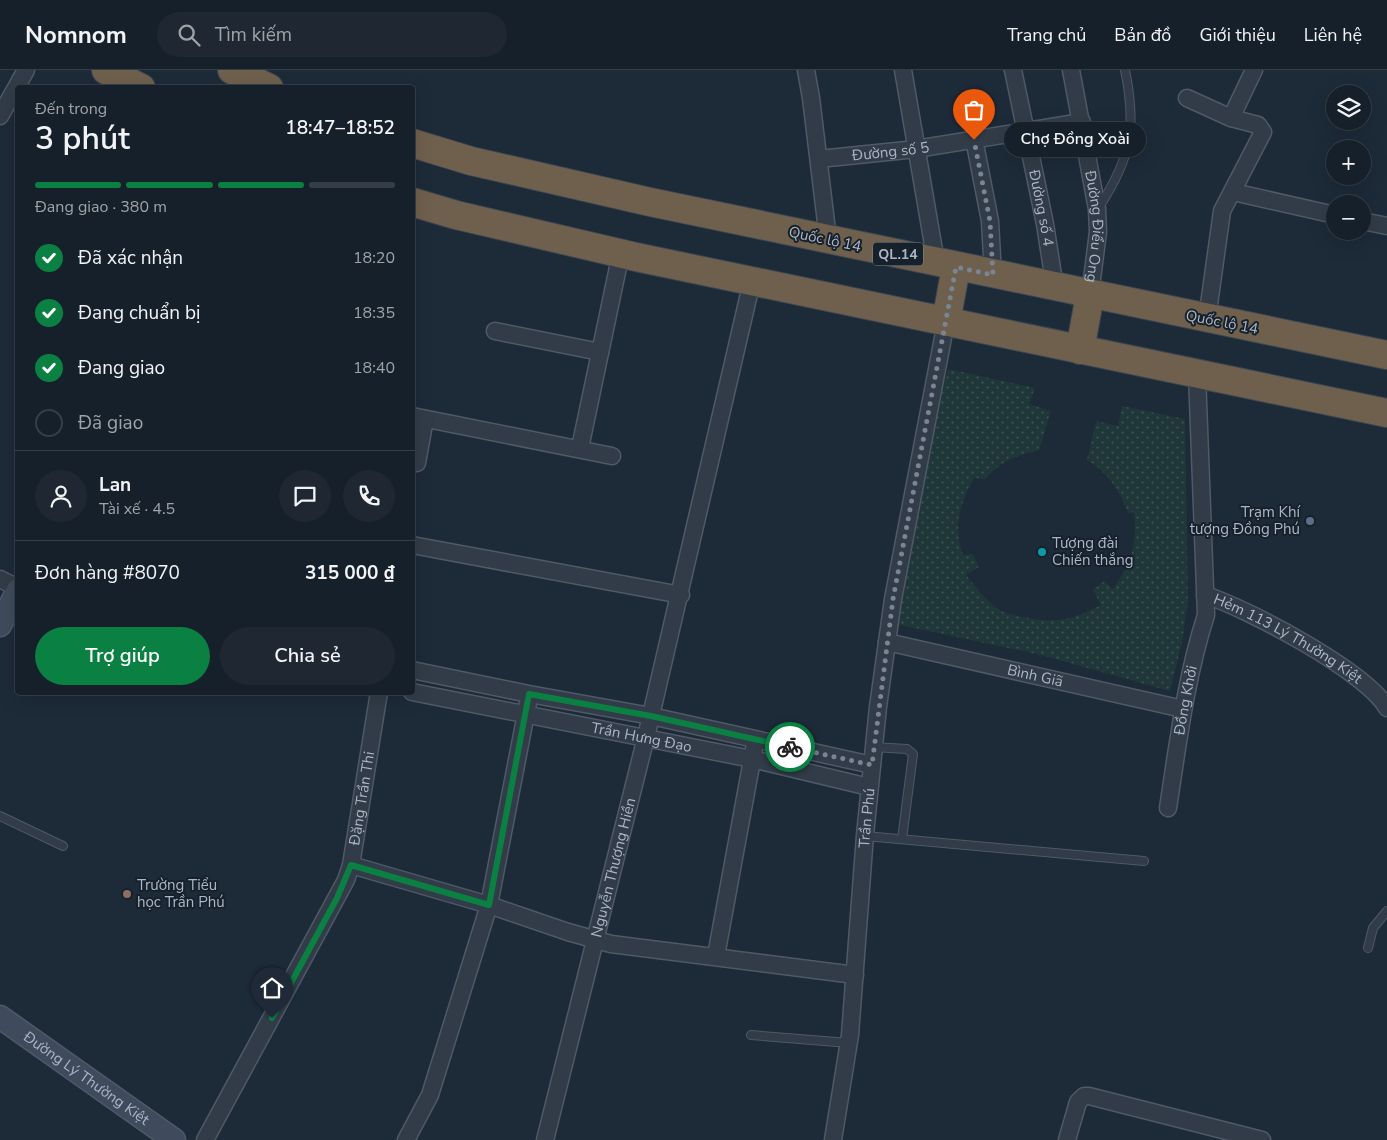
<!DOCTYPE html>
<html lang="vi">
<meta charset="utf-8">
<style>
body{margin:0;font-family:"Nunito Sans",sans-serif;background:#1f2832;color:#f1f3f6;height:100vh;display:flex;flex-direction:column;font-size:19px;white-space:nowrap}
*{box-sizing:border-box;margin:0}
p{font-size:16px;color:#9ea3a8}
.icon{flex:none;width:28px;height:28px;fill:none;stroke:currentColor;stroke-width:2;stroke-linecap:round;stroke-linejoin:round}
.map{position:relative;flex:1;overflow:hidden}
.drawer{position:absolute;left:15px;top:15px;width:400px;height:610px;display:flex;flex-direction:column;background:#16202a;border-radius:5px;box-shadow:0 5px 20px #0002,0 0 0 1px #353e47}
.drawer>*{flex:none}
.fabs{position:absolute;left:1326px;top:15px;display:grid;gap:10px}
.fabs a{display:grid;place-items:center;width:45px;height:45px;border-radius:50%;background:#16202a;box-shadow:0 5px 20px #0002,0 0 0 1px #353e47;font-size:25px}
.pin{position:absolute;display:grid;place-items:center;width:42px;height:42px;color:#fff;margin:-51px -21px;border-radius:50% 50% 50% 0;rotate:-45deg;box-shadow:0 0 5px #0007}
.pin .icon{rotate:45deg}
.courier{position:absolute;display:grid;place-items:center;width:50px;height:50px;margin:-25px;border:4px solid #0b8043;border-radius:50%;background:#fff;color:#222;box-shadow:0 1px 6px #0007}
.bubble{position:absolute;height:35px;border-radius:18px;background:#16202a;box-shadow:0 5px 20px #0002,0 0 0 1px #353e47;font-size:16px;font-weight:600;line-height:35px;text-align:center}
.summary em{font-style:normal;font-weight:600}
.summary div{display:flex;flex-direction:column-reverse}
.summary{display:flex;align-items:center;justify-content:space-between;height:85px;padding:0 20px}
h1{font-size:32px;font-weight:600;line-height:38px}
.bar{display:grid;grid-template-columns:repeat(4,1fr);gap:8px 5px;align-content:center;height:60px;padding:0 20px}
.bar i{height:6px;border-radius:4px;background:#353e47}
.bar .current{background:#0b8043}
.bar p{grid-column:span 4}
.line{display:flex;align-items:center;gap:12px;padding:0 20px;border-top:1px solid #353e47}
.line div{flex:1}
.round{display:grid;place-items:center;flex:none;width:52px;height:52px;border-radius:26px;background:#1f2832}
ol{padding:0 20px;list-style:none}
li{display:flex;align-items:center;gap:15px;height:55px}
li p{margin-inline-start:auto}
li .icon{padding:5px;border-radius:50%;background:#0b8043;color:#fff;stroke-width:4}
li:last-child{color:#9ea3a8}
li i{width:28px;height:28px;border:2px solid #353e47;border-radius:50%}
.action{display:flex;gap:10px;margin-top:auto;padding:10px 20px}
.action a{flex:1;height:58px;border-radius:30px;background:#0b8043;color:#fff;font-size:20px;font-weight:600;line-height:58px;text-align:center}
.action a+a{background:#1f2832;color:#f1f3f6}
header{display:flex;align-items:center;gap:30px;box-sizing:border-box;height:70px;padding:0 25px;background:#16202a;border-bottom:1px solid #353e47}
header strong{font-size:24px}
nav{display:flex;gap:28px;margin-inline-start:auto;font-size:18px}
.search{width:350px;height:45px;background:#1f2832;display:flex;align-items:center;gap:12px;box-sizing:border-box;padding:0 18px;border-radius:28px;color:#9ea3a8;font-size:19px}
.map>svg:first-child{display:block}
.grass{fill:url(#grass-dots)}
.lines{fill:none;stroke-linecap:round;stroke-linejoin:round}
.lane-casing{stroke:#4f5967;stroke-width:10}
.street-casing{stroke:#4f5967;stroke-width:19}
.secondary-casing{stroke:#4f5967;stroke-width:25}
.highway-casing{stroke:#3c4653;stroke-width:30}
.lane{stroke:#313c48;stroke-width:8}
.street{stroke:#313c48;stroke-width:16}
.secondary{stroke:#3f4b5c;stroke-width:22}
.highway{stroke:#6f604d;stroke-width:28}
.done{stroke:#798594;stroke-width:5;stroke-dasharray:0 9}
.route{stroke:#0b8043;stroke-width:6}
.service-dot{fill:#5c6f8a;stroke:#17212c;stroke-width:2}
.culture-dot{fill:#0f9aa8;stroke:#17212c;stroke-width:2}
.education-dot{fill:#8d6e63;stroke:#17212c;stroke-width:2}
.labels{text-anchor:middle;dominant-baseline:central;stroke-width:4;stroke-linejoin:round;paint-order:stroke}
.shield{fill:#17212c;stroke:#7f8998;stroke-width:1}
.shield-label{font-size:14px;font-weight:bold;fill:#abb6c6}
.street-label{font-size:15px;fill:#abb6c6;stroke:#17212c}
.poi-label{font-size:15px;fill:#abb6c6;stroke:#17212c;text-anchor:start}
</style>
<header>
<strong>Nomnom</strong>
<div class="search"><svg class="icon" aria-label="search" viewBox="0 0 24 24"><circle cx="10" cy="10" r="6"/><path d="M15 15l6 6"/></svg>Tìm kiếm</div>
<nav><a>Trang chủ</a><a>Bản đồ</a><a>Giới thiệu</a><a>Liên hệ</a></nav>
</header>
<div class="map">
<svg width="1387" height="1070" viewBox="0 0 1387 1070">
<defs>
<pattern id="grass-dots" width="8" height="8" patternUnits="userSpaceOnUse" patternTransform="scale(1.25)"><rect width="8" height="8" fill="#1f3739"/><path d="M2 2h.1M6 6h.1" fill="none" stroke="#3d5254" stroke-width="1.8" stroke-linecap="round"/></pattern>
</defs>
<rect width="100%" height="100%" fill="#1d2a38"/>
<path class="grass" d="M948,299L1035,318L1029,334L1051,341L1039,380C1016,386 1001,391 985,409L974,408C960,432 953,458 963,485L973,484L979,497L966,505C976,517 985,530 998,539C1005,543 1015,546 1024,547C1056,555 1072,549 1101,535L1093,520L1104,511L1113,519C1131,495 1138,472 1134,442L1128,443C1120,421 1108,402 1087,390L1096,351L1118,356L1122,336L1185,349L1188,532L1182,572L1170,621L1041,585L895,554L938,333Z"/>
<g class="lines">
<g class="lane-casing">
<g id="lane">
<path d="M1099,137C1131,88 1137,58 1125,0"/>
<polyline points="873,677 907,679 913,684 902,769"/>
<polyline points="0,746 63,776"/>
<polyline points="865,766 1144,791"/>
<polyline points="1368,878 1373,858 1387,841"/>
<polyline points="751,965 849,973"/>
</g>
</g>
<g class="street-casing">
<g id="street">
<polyline points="806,0 811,28 828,169"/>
<polyline points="903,0 936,192"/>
<path id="s1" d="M1013,0L1045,154L1055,218"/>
<path id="s2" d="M1071,0L1097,139L1098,162L1090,225"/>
<polyline points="1187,28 1231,48 1258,55 1263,62 1222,141 1207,249"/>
<polyline points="0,46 26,0"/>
<polyline points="1231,48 1254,0"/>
<polyline points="974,69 990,151 993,205"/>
<path id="s3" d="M819,89L916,79L1082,52"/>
<polyline points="1233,122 1335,145"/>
<polyline points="1362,151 1387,156"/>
<polyline points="495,261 600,282"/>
<polyline points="412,346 612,386"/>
<polyline points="580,378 621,183"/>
<polyline points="417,393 425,349"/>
<polyline points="412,475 681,525"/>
<polyline points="0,509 18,518"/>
<path id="s4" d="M1205,525C1247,538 1367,602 1387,638"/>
<path id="s5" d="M887,572L1183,639"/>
<polyline points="412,600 529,624 651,646 872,695"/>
<path id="s6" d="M412,622L752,689L869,717"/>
<path id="s7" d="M1168,738C1178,673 1186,607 1206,545L1197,304"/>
<polyline points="351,795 489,835 568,862 611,874 855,905"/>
<polyline points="716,886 754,679"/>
<path id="s8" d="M205,1070L346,810L351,795L379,622"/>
<polyline points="406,1070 430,1025 489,835 528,633"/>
<path id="s9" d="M545,1070L646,667L752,211"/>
<path id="s10" d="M833,1070L850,965L865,765L878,637L893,529L946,252"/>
<polyline points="1067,1070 1078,1032 1084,1026 1089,1026 1262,1070"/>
</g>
</g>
<g class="secondary-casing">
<g id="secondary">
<polyline points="0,555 18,520"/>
<path id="s11" d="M0,947L174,1070"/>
</g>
</g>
<g class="highway-casing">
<g id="highway">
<polyline points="106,0 141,18"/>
<polyline points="232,0 269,18"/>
<polyline points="412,73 471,91 650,132 1387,285"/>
<polyline points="412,132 456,145 636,187 1387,343"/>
<polyline points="946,252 956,197"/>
<polyline points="1080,280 1090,225"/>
</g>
</g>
<use href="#lane" class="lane"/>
<use href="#street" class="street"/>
<use href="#secondary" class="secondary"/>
<use href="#highway" class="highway"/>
</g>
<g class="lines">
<polyline class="done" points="790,677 872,695 893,529 956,197 993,205 990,151 974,70"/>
<polyline class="route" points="272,948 337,828 351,795 489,835 529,624 651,646 790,677"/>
</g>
<circle class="service-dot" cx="1310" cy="451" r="5"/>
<circle class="culture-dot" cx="1042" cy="482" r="5"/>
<circle class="education-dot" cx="127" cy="824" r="5"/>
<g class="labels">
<rect class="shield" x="873" y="172.5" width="50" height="23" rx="4"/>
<g class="shield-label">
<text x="898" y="184">QL.14</text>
</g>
<g class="street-label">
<text stroke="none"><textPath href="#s3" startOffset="72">Đường số 5</textPath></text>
<text stroke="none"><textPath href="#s1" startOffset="141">Đường số 4</textPath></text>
<text stroke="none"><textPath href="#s2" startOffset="159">Đường Điểu Ong</textPath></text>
<text transform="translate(825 169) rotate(12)">Quốc lộ 14</text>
<text transform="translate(1222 252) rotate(11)">Quốc lộ 14</text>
<text stroke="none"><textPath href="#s4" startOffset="94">Hẻm 113 Lý Thường Kiệt</textPath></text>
<text stroke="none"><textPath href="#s5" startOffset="152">Bình Giã</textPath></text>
<text stroke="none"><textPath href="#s7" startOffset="109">Đồng Khởi</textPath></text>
<text stroke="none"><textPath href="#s6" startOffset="234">Trần Hưng Đạo</textPath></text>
<text stroke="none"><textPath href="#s8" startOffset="379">Đặng Trần Thi</textPath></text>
<text stroke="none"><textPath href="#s10" startOffset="324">Trần Phú</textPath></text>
<text stroke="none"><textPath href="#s9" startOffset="281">Nguyễn Thượng Hiền</textPath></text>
<text stroke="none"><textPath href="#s11" startOffset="106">Đường Lý Thường Kiệt</textPath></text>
</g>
<g class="poi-label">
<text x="1300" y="442" text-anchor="end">Trạm Khí<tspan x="1300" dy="17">tượng Đồng Phú</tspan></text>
<text x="1052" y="473">Tượng đài<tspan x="1052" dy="17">Chiến thắng</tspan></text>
<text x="137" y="815">Trường Tiểu<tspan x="137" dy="17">học Trần Phú</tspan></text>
</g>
</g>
</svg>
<div class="fabs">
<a><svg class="icon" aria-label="layers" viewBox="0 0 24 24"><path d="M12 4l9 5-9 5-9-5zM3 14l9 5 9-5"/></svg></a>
<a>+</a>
<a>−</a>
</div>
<div class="pin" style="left:974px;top:70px;background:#ea580c"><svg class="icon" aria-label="bag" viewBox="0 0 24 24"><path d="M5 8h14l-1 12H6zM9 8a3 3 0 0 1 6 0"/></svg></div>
<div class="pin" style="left:272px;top:948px;background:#1f2937"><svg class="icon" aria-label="home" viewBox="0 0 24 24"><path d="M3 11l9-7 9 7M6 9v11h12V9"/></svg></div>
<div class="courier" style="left:790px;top:677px"><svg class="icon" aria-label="bike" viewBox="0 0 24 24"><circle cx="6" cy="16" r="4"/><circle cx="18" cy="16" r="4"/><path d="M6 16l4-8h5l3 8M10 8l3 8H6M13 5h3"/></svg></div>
<div class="bubble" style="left:1004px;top:52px;width:142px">Chợ Đồng Xoài</div>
<section class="drawer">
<div class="summary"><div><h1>3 phút</h1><p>Đến trong</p></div><em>18:47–18:52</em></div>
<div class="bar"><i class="current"></i><i class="current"></i><i class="current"></i><i></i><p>Đang giao · 380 m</p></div>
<ol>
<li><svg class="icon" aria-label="check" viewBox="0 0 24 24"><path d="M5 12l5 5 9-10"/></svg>Đã xác nhận<p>18:20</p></li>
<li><svg class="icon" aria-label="check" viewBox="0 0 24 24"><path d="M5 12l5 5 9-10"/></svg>Đang chuẩn bị<p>18:35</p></li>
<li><svg class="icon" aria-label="check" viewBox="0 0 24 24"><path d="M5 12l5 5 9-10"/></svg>Đang giao<p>18:40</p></li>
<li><i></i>Đã giao</li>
</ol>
<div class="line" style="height:90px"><a class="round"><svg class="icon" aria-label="person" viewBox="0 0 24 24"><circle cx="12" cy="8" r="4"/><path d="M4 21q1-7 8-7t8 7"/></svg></a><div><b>Lan</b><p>Tài xế · 4.5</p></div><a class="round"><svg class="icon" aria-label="chat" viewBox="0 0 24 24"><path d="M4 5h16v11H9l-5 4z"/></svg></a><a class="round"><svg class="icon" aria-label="phone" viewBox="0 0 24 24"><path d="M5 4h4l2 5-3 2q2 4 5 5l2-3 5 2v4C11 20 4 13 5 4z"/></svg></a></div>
<div class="line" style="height:65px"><div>Đơn hàng #8070</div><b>315 000 ₫</b></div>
<div class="action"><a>Trợ giúp</a><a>Chia sẻ</a></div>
</section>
</div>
